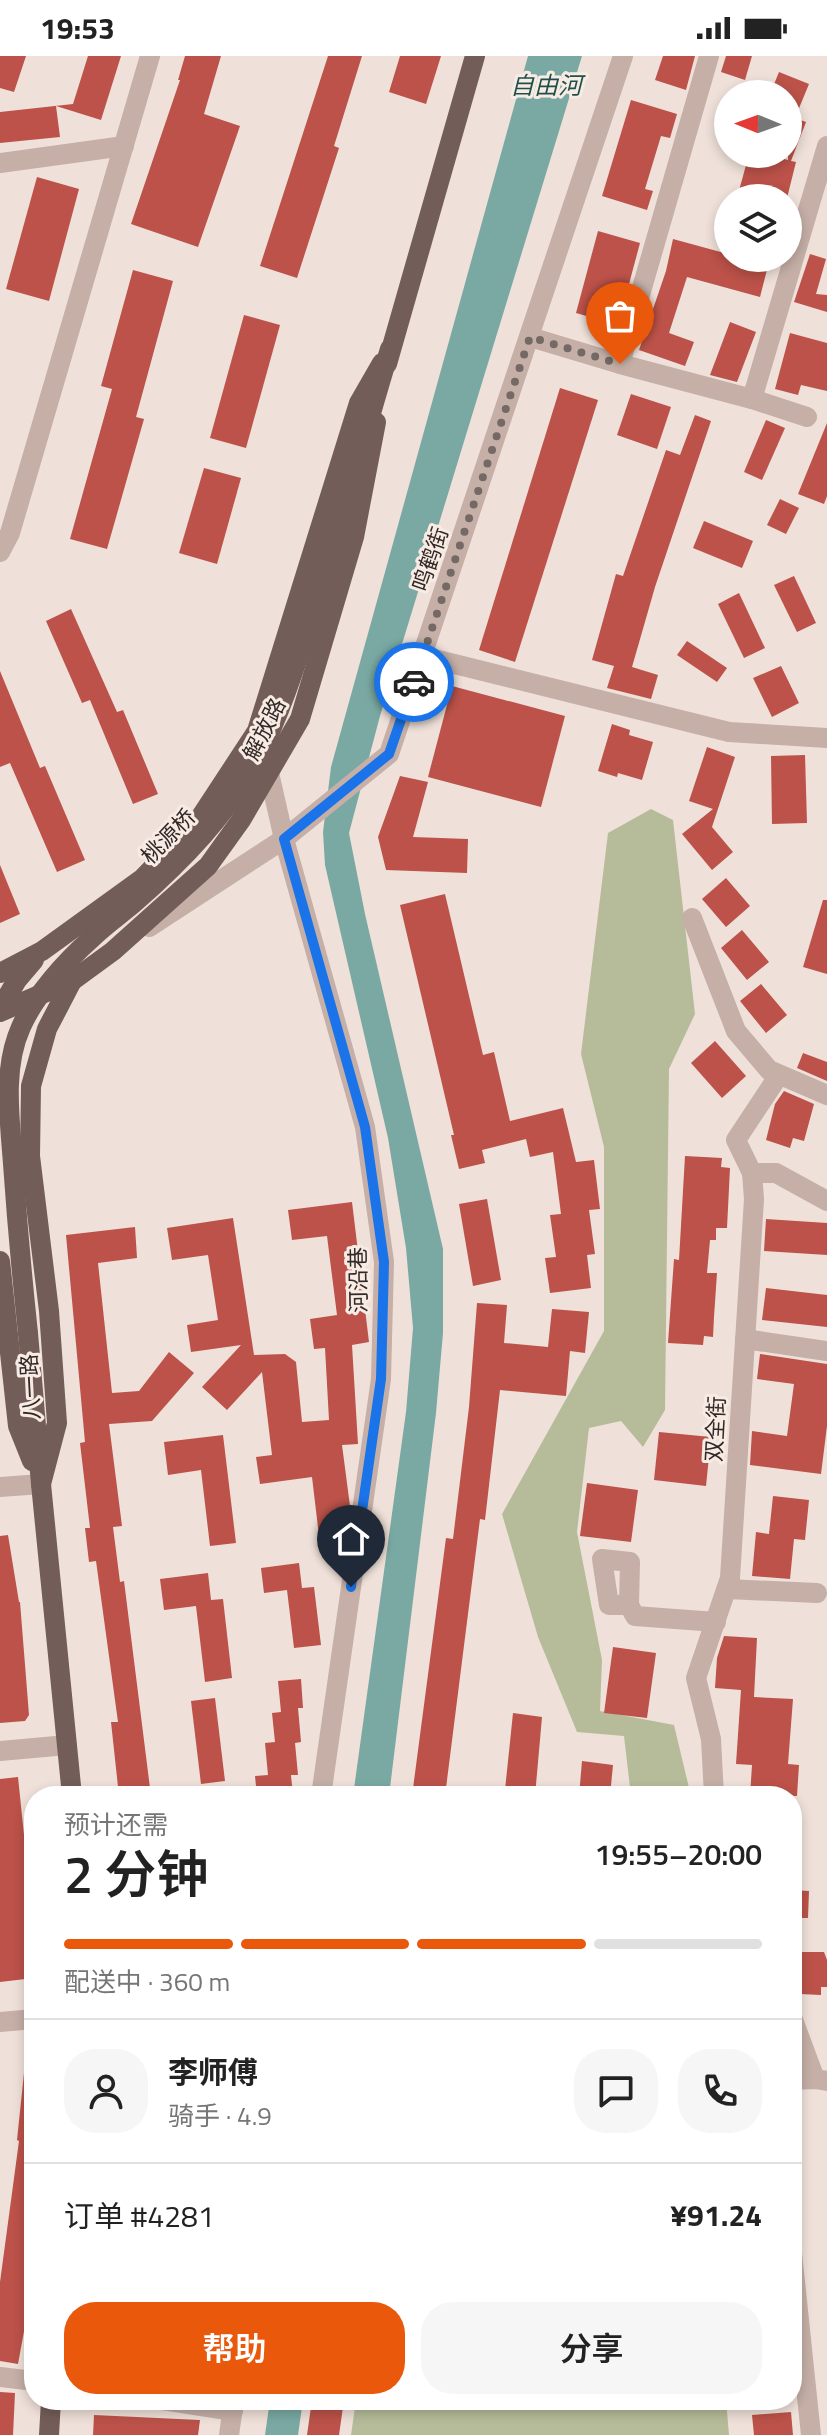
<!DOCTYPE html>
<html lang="zh">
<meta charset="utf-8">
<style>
body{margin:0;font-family:"Titillium Web","Noto Sans SC",sans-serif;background:#f6f6f6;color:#222;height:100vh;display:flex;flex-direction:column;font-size:30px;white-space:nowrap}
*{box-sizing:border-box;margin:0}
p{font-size:26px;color:#767676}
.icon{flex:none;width:44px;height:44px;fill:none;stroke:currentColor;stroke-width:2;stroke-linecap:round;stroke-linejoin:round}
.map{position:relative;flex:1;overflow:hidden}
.panel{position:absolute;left:24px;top:1730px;width:778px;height:624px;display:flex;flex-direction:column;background:#fff;border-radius:32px;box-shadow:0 4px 12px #0003}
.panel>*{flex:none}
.needle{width:52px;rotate:271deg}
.buttons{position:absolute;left:714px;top:24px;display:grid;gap:16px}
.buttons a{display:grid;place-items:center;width:88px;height:88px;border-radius:50%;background:#fff;box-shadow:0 4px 12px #0003;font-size:40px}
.pin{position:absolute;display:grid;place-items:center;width:68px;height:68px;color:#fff;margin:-82px -34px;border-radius:50% 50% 50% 0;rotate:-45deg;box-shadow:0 0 8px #0007}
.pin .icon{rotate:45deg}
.courier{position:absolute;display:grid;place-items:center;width:80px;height:80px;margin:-40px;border:6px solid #1a73e8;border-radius:50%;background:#fff;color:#222;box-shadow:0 2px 10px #0007}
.head em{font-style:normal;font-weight:600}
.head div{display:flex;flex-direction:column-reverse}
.head{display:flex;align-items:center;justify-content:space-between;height:136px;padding:0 40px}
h1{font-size:52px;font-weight:600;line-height:60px}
.bar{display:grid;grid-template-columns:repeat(4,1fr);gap:12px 8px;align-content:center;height:96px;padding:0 40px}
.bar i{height:10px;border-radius:6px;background:#e0e0e0}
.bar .active{background:#ea580c}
.bar p{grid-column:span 4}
.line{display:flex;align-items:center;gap:20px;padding:0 40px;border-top:2px solid #e0e0e0}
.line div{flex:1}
.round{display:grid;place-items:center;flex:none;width:84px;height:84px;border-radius:32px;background:#f6f6f6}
.cta{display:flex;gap:16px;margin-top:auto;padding:16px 40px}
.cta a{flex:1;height:92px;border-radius:32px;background:#ea580c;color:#fff;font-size:32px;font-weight:600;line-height:92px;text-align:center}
.cta a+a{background:#f6f6f6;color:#222}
.status{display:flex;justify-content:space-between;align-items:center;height:56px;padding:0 40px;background:#fff;direction:ltr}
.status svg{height:22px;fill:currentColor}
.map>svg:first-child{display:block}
.green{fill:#b6bc9a}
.water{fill:#7aa9a3}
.building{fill:#bc5249}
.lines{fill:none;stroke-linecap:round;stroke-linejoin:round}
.minor{stroke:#c5afa6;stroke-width:20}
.major{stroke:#735d58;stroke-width:20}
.major-bridge{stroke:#735d58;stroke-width:20}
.done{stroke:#746965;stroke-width:8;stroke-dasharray:0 14.4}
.route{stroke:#1a73e8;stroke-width:10}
.labels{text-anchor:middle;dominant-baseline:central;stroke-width:6;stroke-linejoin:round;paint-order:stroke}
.street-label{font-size:22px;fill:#322826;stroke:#f7ebe4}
.water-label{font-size:24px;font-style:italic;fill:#1f504b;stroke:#f7ebe4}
</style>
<div class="status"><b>19:53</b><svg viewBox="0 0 49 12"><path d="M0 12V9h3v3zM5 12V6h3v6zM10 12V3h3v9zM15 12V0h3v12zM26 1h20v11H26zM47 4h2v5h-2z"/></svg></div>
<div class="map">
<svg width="827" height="2379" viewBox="0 0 827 2379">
<rect width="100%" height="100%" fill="#efe1d9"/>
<g class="green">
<polygon points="651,753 673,764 695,958 669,1013 665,1354 643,1391 621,1365 589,1372 577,1476 602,1604 600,1655 674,1669 691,1740 631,1740 624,1680 577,1676 538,1581 502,1458 604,1275 604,1091 581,998 608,777"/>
<polygon points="356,2344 726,2344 729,2379 351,2379"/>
</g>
<g class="water">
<polygon points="528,0 582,0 380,660 349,777 365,858 443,1193 443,1277 436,1357 389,1740 353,1740 406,1356 413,1272 406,1192 388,1082 325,809 323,776 331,711"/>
<polygon points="270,2344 303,2344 298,2379 265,2379"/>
</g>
<g class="building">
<polygon points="0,0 26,0 14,36 0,32"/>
<polygon points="88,0 121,0 101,64 56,50 60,81 0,87 0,56 73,48"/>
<polygon points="185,0 221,0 204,58 240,70 198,191 131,168 180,24 178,24"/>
<polygon points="328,0 362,0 334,90 339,92 297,222 260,210"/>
<polygon points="400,0 441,0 426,48 389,36"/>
<polygon points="663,0 695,0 686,34 655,24"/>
<polygon points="726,0 752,0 745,24 721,16"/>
<polygon points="779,16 809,28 795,62 806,66 791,105 796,106 787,142 737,142 749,98 766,98 788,104 788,38 770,38"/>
<polygon points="631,44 677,58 670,82 661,80 645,133 653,135 647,154 602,140"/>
<polygon points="37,121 79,133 49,245 6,233"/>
<polygon points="598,175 640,187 618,269 576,257"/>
<polygon points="673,183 728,198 728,202 770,202 760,241 687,221 669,277 694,286 685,310 639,294 666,215"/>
<polygon points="810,198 826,203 816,238 827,239 827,256 794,246"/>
<polygon points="133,214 173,225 136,361 144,363 107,493 70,483 112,333 101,330"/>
<polygon points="244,259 280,269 246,392 210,382"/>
<polygon points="730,266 756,276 737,326 710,319"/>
<polygon points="790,277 827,287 827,335 801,329 798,339 775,333"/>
<polygon points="560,332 598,344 515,606 479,594"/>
<polygon points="631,338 671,351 657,393 617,379"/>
<polygon points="695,359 711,365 655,531 632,611 658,619 651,643 607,632 614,610 592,604 616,518 623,520 666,394 680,399"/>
<polygon points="766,364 785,372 762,424 744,416"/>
<polygon points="827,367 827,440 824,448 798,438"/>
<polygon points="204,412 241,422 217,508 179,497"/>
<polygon points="780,443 799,452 786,478 767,469"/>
<polygon points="704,465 753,485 742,512 693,492"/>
<polygon points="794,520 816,567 797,576 774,529"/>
<polygon points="739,537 765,592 744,602 718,548"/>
<polygon points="71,553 117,656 123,654 158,738 133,748 90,644 82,647 46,565"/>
<polygon points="687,585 727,612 717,626 677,599"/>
<polygon points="781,610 799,647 772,661 753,622"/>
<polygon points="0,615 40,712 45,710 85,804 57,816 10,707 0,711"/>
<polygon points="452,630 565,660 541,751 428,721"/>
<polygon points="612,668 630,674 629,679 653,686 642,724 618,717 617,721 598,715"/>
<polygon points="707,691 735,701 712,771 733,796 712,814 682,778 713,753 689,745"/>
<polygon points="805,699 807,767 772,768 771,700"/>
<polygon points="400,720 428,726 413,781 468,783 467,817 386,814 378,781"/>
<polygon points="0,809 20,858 0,867"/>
<polygon points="726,822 750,850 726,871 702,843"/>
<polygon points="445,838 483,999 494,996 510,1065 563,1052 576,1106 594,1104 600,1153 589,1154 595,1198 587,1199 591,1232 550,1237 545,1202 556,1201 550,1159 561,1158 553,1096 530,1101 526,1083 482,1094 485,1107 459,1113 451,1079 454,1079 400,849"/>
<polygon points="823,844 827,844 827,918 803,911"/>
<polygon points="742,874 769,906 747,924 721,892"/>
<polygon points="761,928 787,959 766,977 740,945"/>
<polygon points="715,985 746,1020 722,1042 691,1007"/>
<polygon points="803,997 827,1006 827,1025 797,1012"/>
<polygon points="784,1035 814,1048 804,1085 793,1082 790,1092 766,1084 775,1048"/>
<polygon points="685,1100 722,1102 721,1111 730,1112 727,1172 716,1172 716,1184 710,1184 707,1217 717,1217 714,1261 713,1281 704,1280 703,1289 668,1287 674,1203 679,1204"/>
<polygon points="487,1143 501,1224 473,1230 459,1148"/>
<polygon points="352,1146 369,1286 352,1289 358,1388 342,1389 350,1450 346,1476 319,1480 312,1421 260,1428 256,1401 272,1399 262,1316 227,1354 202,1331 241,1289 191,1296 187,1269 218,1264 208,1199 172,1204 167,1172 233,1162 254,1299 285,1298 296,1306 302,1366 329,1364 325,1292 314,1293 310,1263 337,1259 327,1180 292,1184 288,1154"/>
<polygon points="766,1163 827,1167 827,1199 764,1195"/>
<polygon points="135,1171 137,1202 98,1207 112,1337 139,1335 169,1296 194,1317 152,1365 109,1368 122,1470 113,1471 120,1526 124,1525 151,1740 119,1740 111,1666 118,1666 96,1505 89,1506 85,1472 90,1472 80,1387 85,1386 66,1179"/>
<polygon points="766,1232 827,1239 827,1271 762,1264"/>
<polygon points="477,1247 507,1249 504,1287 548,1291 552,1253 589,1256 585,1297 570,1295 566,1340 500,1334 485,1464 480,1463 445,1740 412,1740 446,1482 453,1483 469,1351"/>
<polygon points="760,1298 827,1308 827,1370 821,1418 750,1409 752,1375 787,1380 794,1328 757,1323"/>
<polygon points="659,1376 711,1381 706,1430 654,1424"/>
<polygon points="223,1379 236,1487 210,1490 201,1414 168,1419 164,1386"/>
<polygon points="587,1427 638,1434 631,1486 580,1480"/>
<polygon points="773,1440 809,1444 805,1484 794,1483 790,1523 752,1520 756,1476 769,1478"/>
<polygon points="8,1479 19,1546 20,1546 29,1659 25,1665 0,1667 0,1480"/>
<polygon points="299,1507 302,1532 314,1531 321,1589 294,1592 287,1534 264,1537 261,1512"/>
<polygon points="208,1517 211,1544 223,1543 232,1622 205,1626 196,1550 164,1554 160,1523"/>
<polygon points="724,1580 757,1582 754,1641 793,1643 788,1708 799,1709 797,1740 750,1740 752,1709 736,1708 741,1634 715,1632 717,1602"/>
<polygon points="613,1591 656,1597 647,1662 604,1657"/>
<polygon points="301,1623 303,1652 298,1652 301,1686 295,1687 298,1719 291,1719 293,1740 257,1740 255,1720 268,1719 265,1687 275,1686 272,1657 281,1656 278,1625"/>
<polygon points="215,1642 225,1725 201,1728 191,1645"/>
<polygon points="513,1657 542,1661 535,1740 505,1734"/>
<polygon points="582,1705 613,1709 610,1740 579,1740"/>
<polygon points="18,1721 34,1875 34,1922 0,1926 0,1723"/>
<polygon points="792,1834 809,1835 808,1862 792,1862"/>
<polygon points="802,1896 824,1896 827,1904 827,1931 821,1931 821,1939 800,1938"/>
<polygon points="24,2017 34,2017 34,2221 18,2308 0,2305 0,2226 19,2085 17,2084"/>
<polygon points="0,2336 15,2337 13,2379 0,2379"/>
<polygon points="312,2344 344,2344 339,2379 307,2379"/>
<polygon points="791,2356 793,2379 754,2379 752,2359"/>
<polygon points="94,2359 200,2364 198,2379 93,2379"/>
</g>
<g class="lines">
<g class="minor">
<polyline points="0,107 124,90"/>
<polyline points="530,281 620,308 752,343 827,90"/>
<polyline points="620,308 709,0"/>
<polyline points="752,343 807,361"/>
<polyline points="0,496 10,477 150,0"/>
<polyline points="422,600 729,676 827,682"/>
<polyline points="269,717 284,783 365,1071 384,1206 381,1323 321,1740"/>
<polyline points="692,862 736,975 769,1014 827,1039"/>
<polyline points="149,871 284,783 389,698 623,0"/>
<polyline points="752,1117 776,1117 827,1145"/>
<polyline points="745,1283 827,1295"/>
<polyline points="0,1431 41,1428"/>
<polyline points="727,1533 817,1537"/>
<polyline points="629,1549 609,1549 602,1503 630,1506 629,1549 635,1560 716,1566"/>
<polyline points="0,1695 67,1689"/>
<polyline points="714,1740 711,1683 696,1622 730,1522 754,1143 752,1117 736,1084 779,1019"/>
<polyline points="792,1961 815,2023"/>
<polyline points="0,1966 34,1963"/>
<polyline points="792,2024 815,2023 827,2025"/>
<polyline points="792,2197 811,2379"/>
<polyline points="0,2321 34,2325"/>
<polyline points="163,2344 233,2355"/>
<polyline points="229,2379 234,2344"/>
</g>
<g class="major">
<polyline points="387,308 475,0"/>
<polyline points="0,917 42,895 143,822 198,765 257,675 359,347 382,307"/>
<polyline points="0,953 17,924 34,904"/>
<polyline points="0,956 72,925 113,895 208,810 241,764 300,663 354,481 376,366"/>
<polyline points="0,1205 18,1370 32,1405"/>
<polyline points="28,1277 41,1428 72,1740"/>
<polyline points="41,1428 57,1367 49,1255 30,1100 31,1030 47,973 72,925"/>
<polyline points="49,2379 51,2344"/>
</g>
<path class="major-bridge" d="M28,1277C22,1221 17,1165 13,1108C10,1064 2,1013 21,971C35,939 66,905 92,882C105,869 120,859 134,847C182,805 228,758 258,701C280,658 295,611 310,565C339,475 362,384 390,293"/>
</g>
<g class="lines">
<polyline class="done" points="414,626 530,281 620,308"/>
<polyline class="route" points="351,1531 381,1323 384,1206 365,1071 284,783 389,698 414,626"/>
</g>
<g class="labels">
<g class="street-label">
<text transform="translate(430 503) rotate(-71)">鸣鹤街</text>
<text transform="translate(264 673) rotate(-63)">解放路</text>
<text transform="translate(168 780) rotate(-46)">桃源桥</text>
<text transform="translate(358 1224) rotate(-91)">河沿巷</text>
<text transform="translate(30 1331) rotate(-93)">八一路</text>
<text transform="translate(715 1373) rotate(-87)">双全街</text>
</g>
<g class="water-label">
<text x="546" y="29">自由河</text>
</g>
</g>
</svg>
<div class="buttons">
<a><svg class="needle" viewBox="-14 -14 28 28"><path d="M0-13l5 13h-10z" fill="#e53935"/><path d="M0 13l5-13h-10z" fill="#767676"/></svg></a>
<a><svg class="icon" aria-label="layers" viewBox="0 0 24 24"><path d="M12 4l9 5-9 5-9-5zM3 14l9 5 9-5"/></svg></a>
</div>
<div class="pin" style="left:620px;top:308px;background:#ea580c"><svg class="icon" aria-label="bag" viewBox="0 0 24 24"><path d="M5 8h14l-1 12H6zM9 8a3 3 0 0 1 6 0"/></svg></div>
<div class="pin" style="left:351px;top:1531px;background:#1f2937"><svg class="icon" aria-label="home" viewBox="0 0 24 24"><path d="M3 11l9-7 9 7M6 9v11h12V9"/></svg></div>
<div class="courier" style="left:414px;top:626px"><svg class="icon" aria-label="car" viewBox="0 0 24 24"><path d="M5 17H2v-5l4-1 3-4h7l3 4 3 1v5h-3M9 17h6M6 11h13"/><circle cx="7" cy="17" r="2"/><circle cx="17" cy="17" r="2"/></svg></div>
<section class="panel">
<div class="head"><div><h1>2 分钟</h1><p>预计还需</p></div><em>19:55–20:00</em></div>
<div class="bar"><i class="active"></i><i class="active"></i><i class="active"></i><i></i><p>配送中 · 360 m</p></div>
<div class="line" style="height:144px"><a class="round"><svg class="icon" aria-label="person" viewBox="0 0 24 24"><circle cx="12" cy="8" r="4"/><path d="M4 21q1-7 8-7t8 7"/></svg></a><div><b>李师傅</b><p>骑手 · 4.9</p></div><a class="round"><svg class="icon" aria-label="chat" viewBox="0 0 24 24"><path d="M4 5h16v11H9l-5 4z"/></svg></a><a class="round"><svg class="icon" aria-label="phone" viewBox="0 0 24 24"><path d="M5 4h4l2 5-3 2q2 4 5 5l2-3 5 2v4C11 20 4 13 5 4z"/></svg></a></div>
<div class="line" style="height:104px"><div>订单 #4281</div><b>¥91.24</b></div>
<div class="cta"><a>帮助</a><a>分享</a></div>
</section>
</div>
